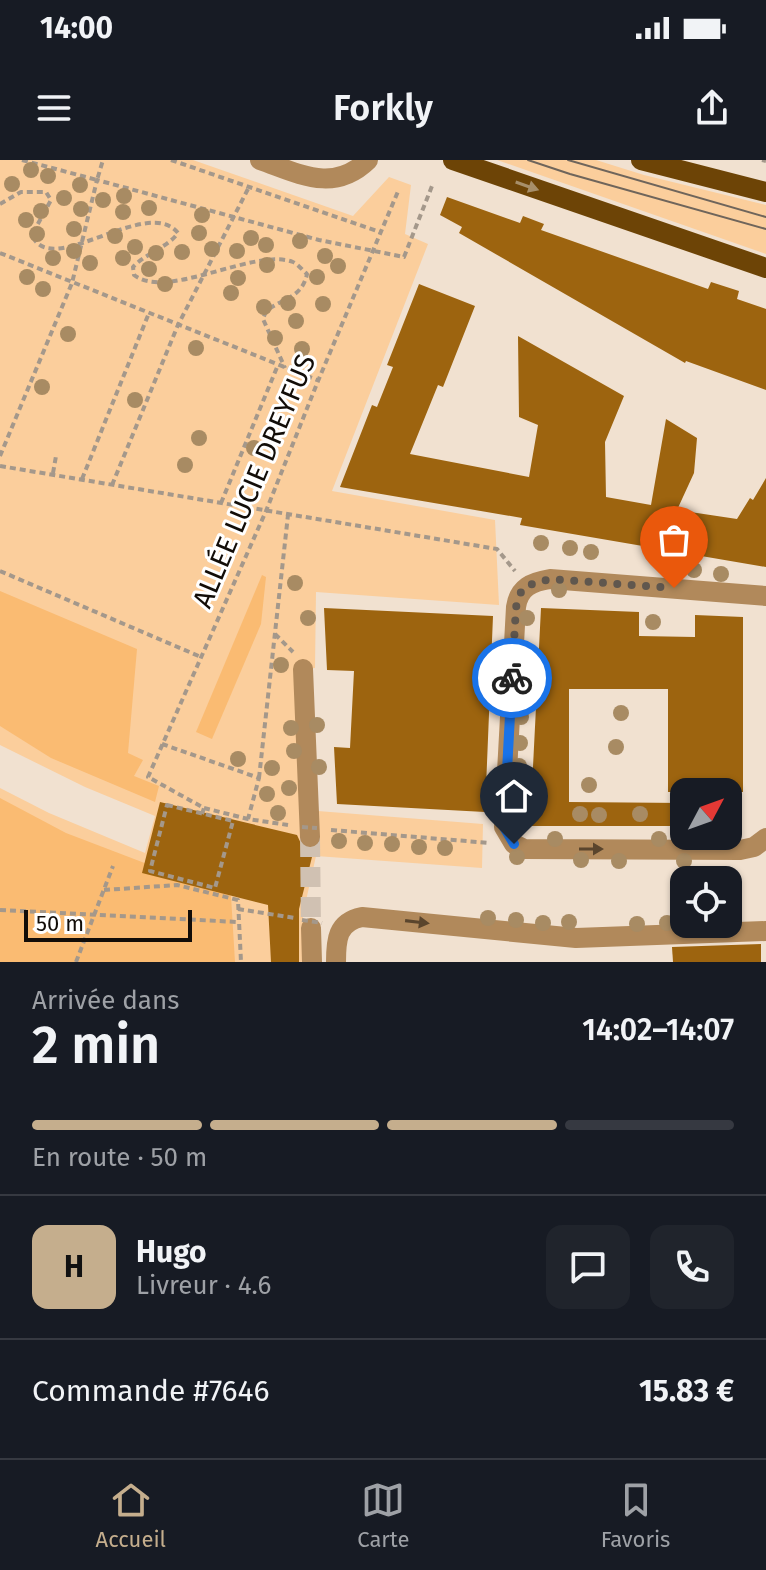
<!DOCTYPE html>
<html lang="fr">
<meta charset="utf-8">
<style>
body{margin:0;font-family:"Fira Sans",sans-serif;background:#20242c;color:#f1f3f6;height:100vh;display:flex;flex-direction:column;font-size:30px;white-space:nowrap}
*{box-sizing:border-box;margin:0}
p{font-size:26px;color:#9ea1a6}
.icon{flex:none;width:44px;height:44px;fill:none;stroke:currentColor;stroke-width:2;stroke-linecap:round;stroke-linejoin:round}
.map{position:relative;height:802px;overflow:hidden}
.side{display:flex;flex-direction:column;background:#171b24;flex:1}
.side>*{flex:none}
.needle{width:52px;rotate:49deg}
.tools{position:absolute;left:670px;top:618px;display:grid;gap:16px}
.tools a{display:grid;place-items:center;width:72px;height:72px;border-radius:16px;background:#171b24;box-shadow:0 2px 6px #0004;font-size:40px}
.scale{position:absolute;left:24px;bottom:20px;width:168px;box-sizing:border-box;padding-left:8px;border:4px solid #120d08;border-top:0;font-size:22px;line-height:28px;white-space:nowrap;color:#120d08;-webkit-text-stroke:6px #fff;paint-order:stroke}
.pin{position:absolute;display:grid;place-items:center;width:68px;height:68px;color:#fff;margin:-82px -34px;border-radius:50% 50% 50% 0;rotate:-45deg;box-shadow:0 0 8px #0007}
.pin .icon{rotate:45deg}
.courier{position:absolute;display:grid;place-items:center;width:80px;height:80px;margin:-40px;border:6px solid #1a73e8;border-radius:50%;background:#fff;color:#222;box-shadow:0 2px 10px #0007}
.headline em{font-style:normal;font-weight:600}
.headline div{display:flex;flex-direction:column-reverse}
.headline{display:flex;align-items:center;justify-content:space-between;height:136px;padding:0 32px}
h1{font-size:52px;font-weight:600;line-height:60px}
.bar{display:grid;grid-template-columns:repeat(4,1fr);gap:12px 8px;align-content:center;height:96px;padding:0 32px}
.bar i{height:10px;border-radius:6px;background:#363941}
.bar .on{background:#c5ae8d}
.bar p{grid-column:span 4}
.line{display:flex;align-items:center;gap:20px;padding:0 32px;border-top:2px solid #363941}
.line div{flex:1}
.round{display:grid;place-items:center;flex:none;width:84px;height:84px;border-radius:16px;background:#20242c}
.status{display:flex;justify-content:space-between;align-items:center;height:56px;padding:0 40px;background:#171b24;direction:ltr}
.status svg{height:22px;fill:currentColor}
header{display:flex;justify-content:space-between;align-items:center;height:104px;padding:0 32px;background:#171b24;font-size:36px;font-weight:600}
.menu{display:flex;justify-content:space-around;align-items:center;height:112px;border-top:2px solid #363941;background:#171b24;font-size:22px;color:#9ea1a6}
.menu a{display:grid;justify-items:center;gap:4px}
.menu .on{color:#c5ae8d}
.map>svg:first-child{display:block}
.green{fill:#fbce9c}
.water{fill:#fabb72}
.building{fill:#9d640f}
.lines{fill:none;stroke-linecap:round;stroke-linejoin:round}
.minor-tunnel{stroke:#d0c1b2;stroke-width:20;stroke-dasharray:20 10;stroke-linecap:butt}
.path{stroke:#a4988b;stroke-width:4;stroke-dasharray:6 4;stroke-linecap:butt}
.minor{stroke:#b1895b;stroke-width:20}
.major{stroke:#6d4406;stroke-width:20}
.tram{stroke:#6f655b;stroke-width:2}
.path-bridge{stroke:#a4988b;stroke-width:4;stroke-dasharray:6 4;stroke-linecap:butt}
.tree{fill:#a88b63}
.oneway{fill:#a78f6a}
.oneway2{fill:#5a452d}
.done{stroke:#60574e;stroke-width:8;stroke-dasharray:0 14.4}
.route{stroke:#1a73e8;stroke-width:10}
.labels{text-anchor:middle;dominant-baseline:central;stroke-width:6;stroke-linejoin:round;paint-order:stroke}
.street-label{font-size:28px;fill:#120d08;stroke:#fff}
</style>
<div class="status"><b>14:00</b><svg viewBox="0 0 49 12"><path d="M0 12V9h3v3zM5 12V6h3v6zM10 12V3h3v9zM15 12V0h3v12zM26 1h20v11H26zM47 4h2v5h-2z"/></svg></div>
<header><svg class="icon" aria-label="menu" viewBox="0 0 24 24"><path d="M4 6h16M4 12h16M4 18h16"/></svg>Forkly<svg class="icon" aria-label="share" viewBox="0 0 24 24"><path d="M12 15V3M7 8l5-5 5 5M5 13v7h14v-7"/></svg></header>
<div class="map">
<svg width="766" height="802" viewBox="0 0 766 802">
<rect width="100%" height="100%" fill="#f1e1d0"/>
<g class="green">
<polygon points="0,0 193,0 353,56 389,17 411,25 405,74 428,84 332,331 495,360 499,445 316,432 315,508 294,510 305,650 483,664 482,708 316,696 303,754 303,802 0,802 0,628 49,653 145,693 155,656 85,627 0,585"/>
<polygon points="497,0 596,0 644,15 766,45 766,94"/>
</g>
<g class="water">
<polygon points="262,415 266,417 261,464 212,579 196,572"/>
<polygon points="0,431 137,489 128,593 143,600 134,616 159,626 155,642 51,598 0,566"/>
<polygon points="0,638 66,673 231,736 235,802 0,802"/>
</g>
<g class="building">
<polygon points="447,37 520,63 523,56 544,64 541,70 708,129 711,122 739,131 737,139 766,149 766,230 686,201 685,203 459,73 462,67 440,55"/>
<polygon points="419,124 475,146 443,227 438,225 410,294 529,317 538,265 519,257 518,176 624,236 605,282 606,337 651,345 666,259 697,278 694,313 677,350 737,359 750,338 753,340 766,318 766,407 520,365 522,358 340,327 372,245 377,247 393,207 387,205"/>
<polygon points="324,448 493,456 485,652 337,644 334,587 350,588 354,511 327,510"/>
<polygon points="541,448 639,452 639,476 695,477 695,455 743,457 743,632 668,632 668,529 569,529 569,642 684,643 684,666 530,666"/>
<polygon points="160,642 297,675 303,688 314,689 299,749 299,802 271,802 268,745 142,713"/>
<polygon points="761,784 761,802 673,802 672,787"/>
</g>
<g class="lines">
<polyline class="minor-tunnel" points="310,677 311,768"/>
<g class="path">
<polyline points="22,0 97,20 103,0"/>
<polyline points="171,0 380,72"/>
<polyline points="762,0 766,1"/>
<path d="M0,44L21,32H46L51,40L34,71L33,77C53,118 148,35 178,73C167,88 146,93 133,107L134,115C167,141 255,87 293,102C298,104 303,111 307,114C302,138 283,138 266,151L263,159L285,208"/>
<polyline points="0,93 317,220"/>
<polyline points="0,296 72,123 97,20 319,80 404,97 432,26"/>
<polyline points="0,306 497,389 515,411"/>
<polyline points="53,313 56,296"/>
<polyline points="82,319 149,153"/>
<polyline points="112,325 178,165 249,27"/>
<polyline points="221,343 278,205"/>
<polyline points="0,411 201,497"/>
<polyline points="275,474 293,492"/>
<polyline points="162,584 259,618 248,659"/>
<polyline points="259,618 288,355"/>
<polygon points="167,645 233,661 215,728 150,711"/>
<polyline points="204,648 248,659 288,665"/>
<polyline points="202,654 204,648 148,617 266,351 318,221 399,29"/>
<polyline points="331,670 490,683"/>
<polyline points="104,730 177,725 238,740 241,802"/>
<polyline points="238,749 295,758"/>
<polyline points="0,750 238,762"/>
<polyline points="76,802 113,706"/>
</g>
<g class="minor">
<path d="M260,0C298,13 333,34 368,0"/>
<path d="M766,436L550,419C532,422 519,427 516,447L504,667L514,684L524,689L740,690L754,687L766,678"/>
<polyline points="303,509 310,677"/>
<polyline points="311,768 312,802"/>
<path d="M336,802C336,780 337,762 362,757L576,778L766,771"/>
</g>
<g class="major">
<polyline points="453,0 766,108"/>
<polyline points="641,0 766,32"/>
</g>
<g class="tram">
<polyline points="528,0 570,14 766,69"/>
<polyline points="568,0 766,57"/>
</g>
<g class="path-bridge">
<polyline points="302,667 317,668"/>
<polyline points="302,760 322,763"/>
</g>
</g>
<g class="tree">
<circle cx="31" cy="10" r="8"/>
<circle cx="48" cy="16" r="8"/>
<circle cx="12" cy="24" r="8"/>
<circle cx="80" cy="25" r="8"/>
<circle cx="124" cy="36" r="8"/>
<circle cx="64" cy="38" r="8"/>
<circle cx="103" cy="40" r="8"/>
<circle cx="149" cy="48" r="8"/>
<circle cx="81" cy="49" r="8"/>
<circle cx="41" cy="51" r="8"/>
<circle cx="123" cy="52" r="8"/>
<circle cx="202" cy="55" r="8"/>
<circle cx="26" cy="60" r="8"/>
<circle cx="74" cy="69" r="8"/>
<circle cx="199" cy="73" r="8"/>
<circle cx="37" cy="74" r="8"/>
<circle cx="115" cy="76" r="8"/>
<circle cx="251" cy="78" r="8"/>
<circle cx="300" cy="81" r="8"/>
<circle cx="266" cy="85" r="8"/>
<circle cx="135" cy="87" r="8"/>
<circle cx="212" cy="89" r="8"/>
<circle cx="74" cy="91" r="8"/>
<circle cx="237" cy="91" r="8"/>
<circle cx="182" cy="92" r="8"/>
<circle cx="156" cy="93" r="8"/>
<circle cx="325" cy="96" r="8"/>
<circle cx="53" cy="98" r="8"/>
<circle cx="123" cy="98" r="8"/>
<circle cx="90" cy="103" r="8"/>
<circle cx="267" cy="105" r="8"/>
<circle cx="338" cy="106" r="8"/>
<circle cx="149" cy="109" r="8"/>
<circle cx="27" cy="117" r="8"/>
<circle cx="317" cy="117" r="8"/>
<circle cx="238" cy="118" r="8"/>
<circle cx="165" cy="124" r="8"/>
<circle cx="43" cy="129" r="8"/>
<circle cx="231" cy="133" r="8"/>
<circle cx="288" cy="143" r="8"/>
<circle cx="323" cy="144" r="8"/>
<circle cx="264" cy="147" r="8"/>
<circle cx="296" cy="161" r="8"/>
<circle cx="68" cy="174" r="8"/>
<circle cx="275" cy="178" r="8"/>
<circle cx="196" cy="188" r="8"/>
<circle cx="302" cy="189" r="8"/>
<circle cx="42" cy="227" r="8"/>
<circle cx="135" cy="240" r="8"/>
<circle cx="199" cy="278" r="8"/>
<circle cx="254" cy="288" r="8"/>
<circle cx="185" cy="305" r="8"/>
<circle cx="541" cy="383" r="8"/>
<circle cx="570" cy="388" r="8"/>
<circle cx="591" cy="392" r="8"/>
<circle cx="665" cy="405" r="8"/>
<circle cx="694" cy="410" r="8"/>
<circle cx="721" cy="414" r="8"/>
<circle cx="295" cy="423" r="8"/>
<circle cx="559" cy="430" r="8"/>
<circle cx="308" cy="458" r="8"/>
<circle cx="527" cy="458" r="8"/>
<circle cx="653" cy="462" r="8"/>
<circle cx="281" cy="505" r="8"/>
<circle cx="523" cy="509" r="8"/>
<circle cx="522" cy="534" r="8"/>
<circle cx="621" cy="553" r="8"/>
<circle cx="521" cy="557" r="8"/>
<circle cx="317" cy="565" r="8"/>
<circle cx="291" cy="568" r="8"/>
<circle cx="520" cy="583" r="8"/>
<circle cx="616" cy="587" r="8"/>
<circle cx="294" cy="591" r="8"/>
<circle cx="238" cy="599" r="8"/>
<circle cx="519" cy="606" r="8"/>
<circle cx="319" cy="607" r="8"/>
<circle cx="272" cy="608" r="8"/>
<circle cx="589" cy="625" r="8"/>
<circle cx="289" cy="628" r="8"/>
<circle cx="267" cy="634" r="8"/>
<circle cx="517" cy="646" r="8"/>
<circle cx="278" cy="653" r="8"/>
<circle cx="580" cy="654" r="8"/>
<circle cx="640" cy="654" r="8"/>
<circle cx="599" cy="655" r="8"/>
<circle cx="555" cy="679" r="8"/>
<circle cx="659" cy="679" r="8"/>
<circle cx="339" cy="681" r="8"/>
<circle cx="365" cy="683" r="8"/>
<circle cx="392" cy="684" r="8"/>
<circle cx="419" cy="687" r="8"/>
<circle cx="445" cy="688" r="8"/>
<circle cx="517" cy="697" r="8"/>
<circle cx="581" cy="700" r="8"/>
<circle cx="619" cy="701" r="8"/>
<circle cx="684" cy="701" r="8"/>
<circle cx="488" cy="758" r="8"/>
<circle cx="516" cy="760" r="8"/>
<circle cx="569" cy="762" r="8"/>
<circle cx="543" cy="763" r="8"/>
<circle cx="667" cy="763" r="8"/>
<circle cx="637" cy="764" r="8"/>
</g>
<defs><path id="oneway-solid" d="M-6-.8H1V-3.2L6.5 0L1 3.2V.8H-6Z" transform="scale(2)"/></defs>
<use class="oneway" href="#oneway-solid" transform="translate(527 26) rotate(19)"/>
<g class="oneway2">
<use href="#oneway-solid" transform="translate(591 689)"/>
<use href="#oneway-solid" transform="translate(417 762) rotate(7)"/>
</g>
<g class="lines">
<polyline class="done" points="512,518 516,447 521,432 526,426 550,419 674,428"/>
<polyline class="route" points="512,518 504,667 514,684"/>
</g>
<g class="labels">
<g class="street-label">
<text transform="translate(254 321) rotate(-67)">ALLÉE LUCIE DREYFUS</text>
</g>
</g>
</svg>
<div class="tools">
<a><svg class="needle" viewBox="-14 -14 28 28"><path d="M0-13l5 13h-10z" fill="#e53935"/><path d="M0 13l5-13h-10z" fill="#9ea1a6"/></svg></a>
<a><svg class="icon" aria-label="locate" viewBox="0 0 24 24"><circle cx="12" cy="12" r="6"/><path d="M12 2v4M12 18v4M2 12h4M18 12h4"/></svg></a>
</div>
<div class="scale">50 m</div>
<div class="pin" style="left:674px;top:428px;background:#ea580c"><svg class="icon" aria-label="bag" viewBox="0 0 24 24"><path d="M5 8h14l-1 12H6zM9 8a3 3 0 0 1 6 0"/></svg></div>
<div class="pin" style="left:514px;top:684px;background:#1f2937"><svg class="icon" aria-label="home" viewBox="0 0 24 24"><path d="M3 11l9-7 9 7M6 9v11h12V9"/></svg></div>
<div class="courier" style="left:512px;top:518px"><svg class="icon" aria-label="bike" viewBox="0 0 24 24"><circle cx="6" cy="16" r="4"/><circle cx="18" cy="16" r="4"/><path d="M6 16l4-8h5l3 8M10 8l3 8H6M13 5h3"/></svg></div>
</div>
<section class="side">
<div class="headline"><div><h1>2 min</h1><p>Arrivée dans</p></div><em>14:02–14:07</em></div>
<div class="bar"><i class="on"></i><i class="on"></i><i class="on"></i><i></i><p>En route · 50 m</p></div>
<div class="line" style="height:144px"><b class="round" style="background:#c5ae8d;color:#111">H</b><div><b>Hugo</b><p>Livreur · 4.6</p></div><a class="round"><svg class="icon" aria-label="chat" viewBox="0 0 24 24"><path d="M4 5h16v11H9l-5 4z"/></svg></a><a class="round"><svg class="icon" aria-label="phone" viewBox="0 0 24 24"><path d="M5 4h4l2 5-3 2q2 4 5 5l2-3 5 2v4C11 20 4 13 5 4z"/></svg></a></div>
<div class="line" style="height:104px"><div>Commande #7646</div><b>15.83 €</b></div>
</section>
<nav class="menu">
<a class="on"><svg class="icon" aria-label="home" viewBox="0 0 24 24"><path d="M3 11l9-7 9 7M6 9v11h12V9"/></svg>Accueil</a>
<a><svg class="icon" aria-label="map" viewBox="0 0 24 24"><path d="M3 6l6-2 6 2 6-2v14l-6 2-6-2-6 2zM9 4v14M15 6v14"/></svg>Carte</a>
<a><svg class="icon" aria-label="saved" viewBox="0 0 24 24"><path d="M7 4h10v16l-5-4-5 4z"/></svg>Favoris</a>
</nav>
